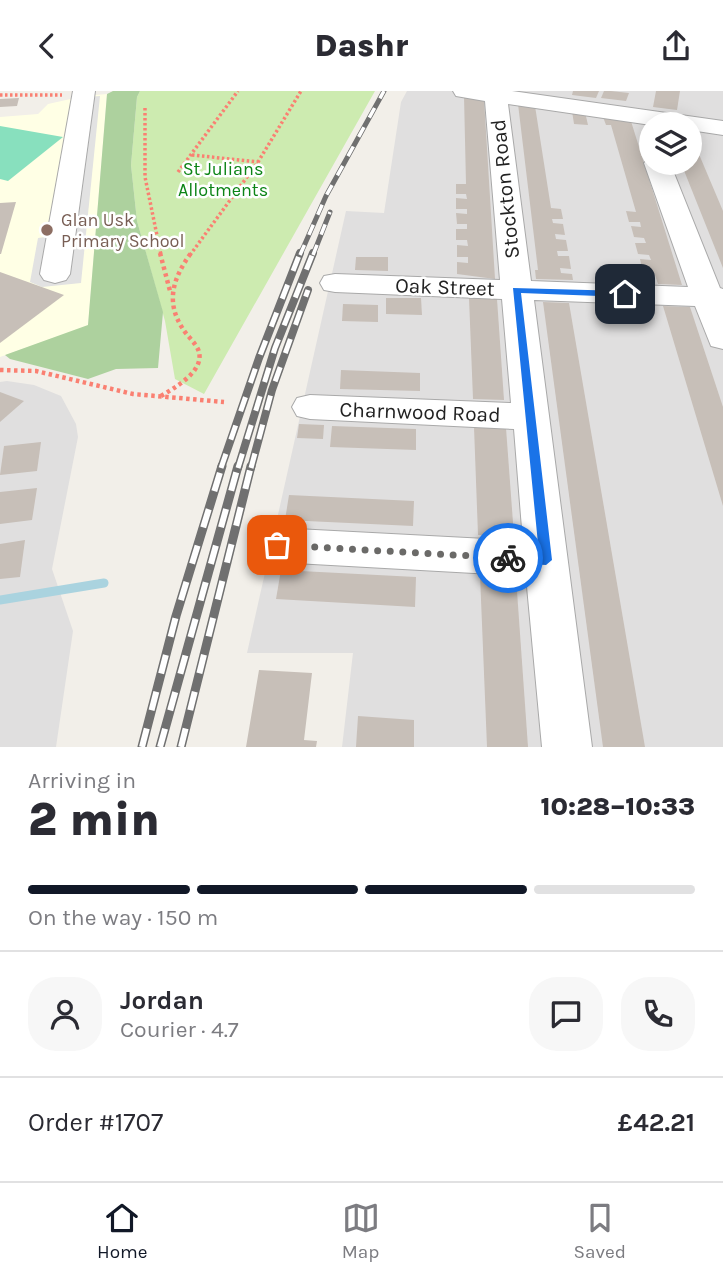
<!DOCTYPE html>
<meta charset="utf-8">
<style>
body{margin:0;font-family:Karla,sans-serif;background:#f7f7f7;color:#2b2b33;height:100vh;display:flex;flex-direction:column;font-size:26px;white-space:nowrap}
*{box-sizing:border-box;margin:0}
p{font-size:23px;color:#7c7c81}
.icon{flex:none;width:38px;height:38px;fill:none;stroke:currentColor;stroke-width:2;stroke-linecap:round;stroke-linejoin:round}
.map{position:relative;height:656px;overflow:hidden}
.details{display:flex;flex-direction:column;background:#fff;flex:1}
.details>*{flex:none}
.tools{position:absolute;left:639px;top:21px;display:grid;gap:14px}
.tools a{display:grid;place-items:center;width:63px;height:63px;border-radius:50%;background:#fff;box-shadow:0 4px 18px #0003;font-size:35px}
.pin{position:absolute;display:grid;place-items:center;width:60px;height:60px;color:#fff;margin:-30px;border-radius:14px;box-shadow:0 4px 10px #0006}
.courier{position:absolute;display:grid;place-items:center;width:70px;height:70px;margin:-35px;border:5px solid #1a73e8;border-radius:50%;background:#fff;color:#222;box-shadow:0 2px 9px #0007}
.overview em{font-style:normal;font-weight:800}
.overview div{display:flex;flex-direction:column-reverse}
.overview{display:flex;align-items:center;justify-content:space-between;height:119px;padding:0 28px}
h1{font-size:46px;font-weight:800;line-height:52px}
.bar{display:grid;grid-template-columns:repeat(4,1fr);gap:10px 7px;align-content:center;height:84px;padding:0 28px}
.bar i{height:9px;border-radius:5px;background:#e1e1e2}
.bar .selected{background:#111827}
.bar p{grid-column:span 4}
.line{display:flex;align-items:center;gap:18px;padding:0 28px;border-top:2px solid #e1e1e2}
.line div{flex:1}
.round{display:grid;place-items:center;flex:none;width:74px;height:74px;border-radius:28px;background:#f7f7f7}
header{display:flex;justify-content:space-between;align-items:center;height:91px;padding:0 28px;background:#fff;font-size:32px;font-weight:800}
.tab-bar{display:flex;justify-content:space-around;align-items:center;height:98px;border-top:2px solid #e1e1e2;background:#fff;font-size:19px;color:#7c7c81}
.tab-bar a{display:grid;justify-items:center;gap:4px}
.tab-bar .selected{color:#111827}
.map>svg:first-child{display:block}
.residential{fill:#e0dfdf;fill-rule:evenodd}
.education{fill:#ffffe5}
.grass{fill:#cdebb0}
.forest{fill:#add19e}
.pitch{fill:#88e0be}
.parking{fill:#e2e2e2}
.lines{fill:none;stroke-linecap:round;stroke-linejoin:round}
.stream{stroke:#aad3df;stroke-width:9}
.building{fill:#c7bfb8}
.minor-casing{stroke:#a9a9a9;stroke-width:2}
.path-far1{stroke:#fa8072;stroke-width:3.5;stroke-dasharray:2.5 2.5;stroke-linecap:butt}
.path{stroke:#fa8072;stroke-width:4.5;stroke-dasharray:3.5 3.5;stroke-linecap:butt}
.minor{fill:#fff;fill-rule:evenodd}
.rail-far2-casing{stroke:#707070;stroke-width:5}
.rail-far1-casing{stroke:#707070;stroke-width:8}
.rail-casing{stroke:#707070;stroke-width:9}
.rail-far2{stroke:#fff;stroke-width:3.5;stroke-dasharray:11;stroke-linecap:butt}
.rail-far1{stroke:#fff;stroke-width:5;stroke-dasharray:15;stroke-linecap:butt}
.rail{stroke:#fff;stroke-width:6;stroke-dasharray:19;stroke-linecap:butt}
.route{fill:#1a73e8}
.done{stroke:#6b6a68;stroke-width:7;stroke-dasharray:0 12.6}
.education-dot{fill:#8d6e63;stroke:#fff;stroke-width:2.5}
.labels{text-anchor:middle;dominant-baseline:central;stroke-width:5;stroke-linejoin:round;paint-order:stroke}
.far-park-label{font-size:18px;fill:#0c8416;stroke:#fff}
.far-education-label{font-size:18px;fill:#785e54;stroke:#fff;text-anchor:start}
.street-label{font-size:21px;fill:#222;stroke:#fff}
</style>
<header><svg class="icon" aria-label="back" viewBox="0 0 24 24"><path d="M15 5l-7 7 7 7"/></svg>Dashr<svg class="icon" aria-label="share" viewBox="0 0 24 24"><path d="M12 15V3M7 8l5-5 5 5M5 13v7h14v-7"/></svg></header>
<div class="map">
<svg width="723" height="656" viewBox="0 0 723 656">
<rect width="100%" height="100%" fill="#f2efe9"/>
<g class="residential">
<path d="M407,0H723V656H342L353,562H247L346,120L384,122L401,11ZM651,33H690V72H651Z"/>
<polygon points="7,290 34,294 61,305 76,333 78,346 52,478 73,540 56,656 0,656 0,291"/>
</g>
<polygon class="education" points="107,3 88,235 0,266 0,26 38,23 48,13 84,5"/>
<polygon class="grass" points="140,0 375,0 204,303 175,288 165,230 137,130 131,74 137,6"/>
<polygon class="forest" points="113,0 140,0 137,6 131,74 137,130 163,221 158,277 116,278 88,288 10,268 5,264 88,234 107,3"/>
<polygon class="pitch" points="0,35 63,46 8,90 0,88"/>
<polygon class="parking" points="100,5 81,192 42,196 30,191 38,147 53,145 74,7"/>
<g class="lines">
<polyline class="stream" points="0,509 104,492"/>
</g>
<g class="building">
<polygon points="573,0 599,0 596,7 572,4"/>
<polygon points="604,0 611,0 629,2 626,10 601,7"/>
<polygon points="656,0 680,0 677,19 653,16"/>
<polygon points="464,5 484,8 495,188 457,183 457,171 468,172 468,166 457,166 457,154 468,155 467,149 456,149 456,138 467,138 467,133 457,133 456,122 467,123 467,118 456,118 456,107 467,108 466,103 456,103 456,93 466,93"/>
<polygon points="19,7 17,15 0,16 0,8"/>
<polygon points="518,13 535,15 551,117 561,118 563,128 552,128 553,132 563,133 565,144 555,143 556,148 566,149 568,160 557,160 558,165 569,165 571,178 560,177 561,182 572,183 573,189 536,188 535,179 538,179"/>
<polygon points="572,20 585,21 588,34 574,33"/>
<polygon points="603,26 630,27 682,194 658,193 654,181 643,181 640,168 651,169 649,164 638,163 635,152 646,152 644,147 634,146 631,135 641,136 640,131 629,131 626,120 636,121 611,34 606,34"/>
<polygon points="690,42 723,120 723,177 681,72 690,72"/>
<polygon points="16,111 1,163 0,163 0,112"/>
<polygon points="356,166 388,166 388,180 355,179"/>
<polygon points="0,181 64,204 0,252"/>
<polygon points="386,207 421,207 422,224 386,223"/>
<polygon points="469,207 497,208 504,309 473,308"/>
<polygon points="543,211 569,212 645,656 603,656"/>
<polygon points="343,213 378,214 378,231 342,230"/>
<polygon points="663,215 690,216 723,316 723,415"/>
<polygon points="341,279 420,282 420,300 340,298"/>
<polygon points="0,301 24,310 0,331"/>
<polygon points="299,333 324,334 323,348 297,347"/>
<polygon points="332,335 416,338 416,359 330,356"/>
<polygon points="474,336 506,337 514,445 478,444"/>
<polygon points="41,351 37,380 0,384 4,355"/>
<polygon points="37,397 32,429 0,433 0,401"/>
<polygon points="289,404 414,410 413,435 285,429"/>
<polygon points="25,449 20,486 0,488 0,453"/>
<polygon points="281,479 416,486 415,516 276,508"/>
<polygon points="480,484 516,486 528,656 487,656"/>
<polygon points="259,579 312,582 304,649 317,650 316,656 246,656"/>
<polygon points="358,625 414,629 414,656 356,656"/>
</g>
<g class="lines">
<g class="minor-casing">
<g id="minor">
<polygon points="73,0 95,0 70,183 66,189 55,192 44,189 40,183"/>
<polygon points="453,0 512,0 723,30 723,44 690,39 690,33 651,34 508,13 531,190 688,196 644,72 651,66 651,72 670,72 720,197 723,198 723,258 711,255 695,215 534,209 592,656 542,656 526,485 277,471 262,466 256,454 262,442 277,437 523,450 514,338 310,328 297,325 292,316 297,307 310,304 511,312 502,208 335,201 324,199 320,192 324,185 335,183 500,189 485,10 456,5"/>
</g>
</g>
<g class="path-far1">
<polyline points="0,4 62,4"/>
<polyline points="145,17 145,86 161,164"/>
<polyline points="192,64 258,71"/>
<polyline points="178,81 238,0"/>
<polyline points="190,164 258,71 301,0"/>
</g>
<g class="path">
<polyline points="160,162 170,200"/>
<polyline points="0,279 36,280 133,303 224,311"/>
<path d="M161,305C174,297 204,281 199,261C197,253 187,245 183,238C165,211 173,187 191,162"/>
</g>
<use href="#minor" class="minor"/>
<g class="rail-far2-casing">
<g id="rail-far2">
<polyline points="300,164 326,105 384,0"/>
<polyline points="313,164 330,121"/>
</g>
</g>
<g class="rail-far1-casing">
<g id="rail-far1">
<polyline points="221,377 259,267 300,162"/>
<polyline points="238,377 275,257 313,162"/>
<polyline points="251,377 272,299 308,199"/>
</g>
</g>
<g class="rail-casing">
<g id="rail">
<polyline points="142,656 176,525 222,375"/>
<polyline points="160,656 238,375"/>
<polyline points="181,656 251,375"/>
</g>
</g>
<use href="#rail-far2" class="rail-far2"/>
<use href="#rail-far1" class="rail-far1"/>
<use href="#rail" class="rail"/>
</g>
<polygon class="route" points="513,197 625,200 630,203 625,206 521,202 552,469 546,474 508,472 501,467 508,461 539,463"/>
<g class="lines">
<polyline class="done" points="277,454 508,467"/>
</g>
<circle class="education-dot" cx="47" cy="139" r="7"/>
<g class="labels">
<g class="far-park-label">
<text x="223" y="78">St Julians<tspan x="223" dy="21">Allotments</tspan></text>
</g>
<g class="far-education-label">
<text x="61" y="129">Glan Usk<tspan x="61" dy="21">Primary School</tspan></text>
</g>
<g class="street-label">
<text transform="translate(505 98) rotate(-96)">Stockton Road</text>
<text transform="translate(445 196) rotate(2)">Oak Street</text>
<text transform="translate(420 321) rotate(2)">Charnwood Road</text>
</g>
</g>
</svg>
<div class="tools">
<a><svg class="icon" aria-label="layers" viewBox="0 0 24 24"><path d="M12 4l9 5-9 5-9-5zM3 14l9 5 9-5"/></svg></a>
</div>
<div class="pin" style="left:277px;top:454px;background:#ea580c"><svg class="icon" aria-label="bag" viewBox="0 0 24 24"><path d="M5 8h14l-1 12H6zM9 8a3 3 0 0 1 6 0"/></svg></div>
<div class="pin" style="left:625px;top:203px;background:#1f2937"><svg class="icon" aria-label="home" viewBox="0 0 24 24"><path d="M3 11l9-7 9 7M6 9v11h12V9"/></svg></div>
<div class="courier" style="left:508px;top:467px"><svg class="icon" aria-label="bike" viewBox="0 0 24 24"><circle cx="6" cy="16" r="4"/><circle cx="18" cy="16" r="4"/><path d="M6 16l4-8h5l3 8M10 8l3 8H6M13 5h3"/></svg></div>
</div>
<section class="details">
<div class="overview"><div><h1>2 min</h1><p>Arriving in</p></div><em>10:28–10:33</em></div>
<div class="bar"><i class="selected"></i><i class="selected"></i><i class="selected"></i><i></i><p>On the way · 150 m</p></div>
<div class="line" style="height:126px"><a class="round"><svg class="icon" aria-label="person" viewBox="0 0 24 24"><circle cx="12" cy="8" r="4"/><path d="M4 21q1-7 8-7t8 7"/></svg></a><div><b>Jordan</b><p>Courier · 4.7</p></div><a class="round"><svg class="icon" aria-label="chat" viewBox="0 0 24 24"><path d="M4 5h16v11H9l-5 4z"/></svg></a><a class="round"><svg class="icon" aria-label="phone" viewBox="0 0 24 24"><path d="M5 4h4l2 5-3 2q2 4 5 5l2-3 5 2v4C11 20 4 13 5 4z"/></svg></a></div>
<div class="line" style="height:91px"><div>Order #1707</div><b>£42.21</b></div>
</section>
<nav class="tab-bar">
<a class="selected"><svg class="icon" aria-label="home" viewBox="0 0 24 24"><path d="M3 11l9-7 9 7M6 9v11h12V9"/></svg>Home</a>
<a><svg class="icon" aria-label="map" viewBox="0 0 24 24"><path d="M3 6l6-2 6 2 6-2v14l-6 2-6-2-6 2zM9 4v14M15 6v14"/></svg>Map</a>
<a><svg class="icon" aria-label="saved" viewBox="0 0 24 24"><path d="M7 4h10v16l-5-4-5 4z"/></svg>Saved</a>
</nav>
